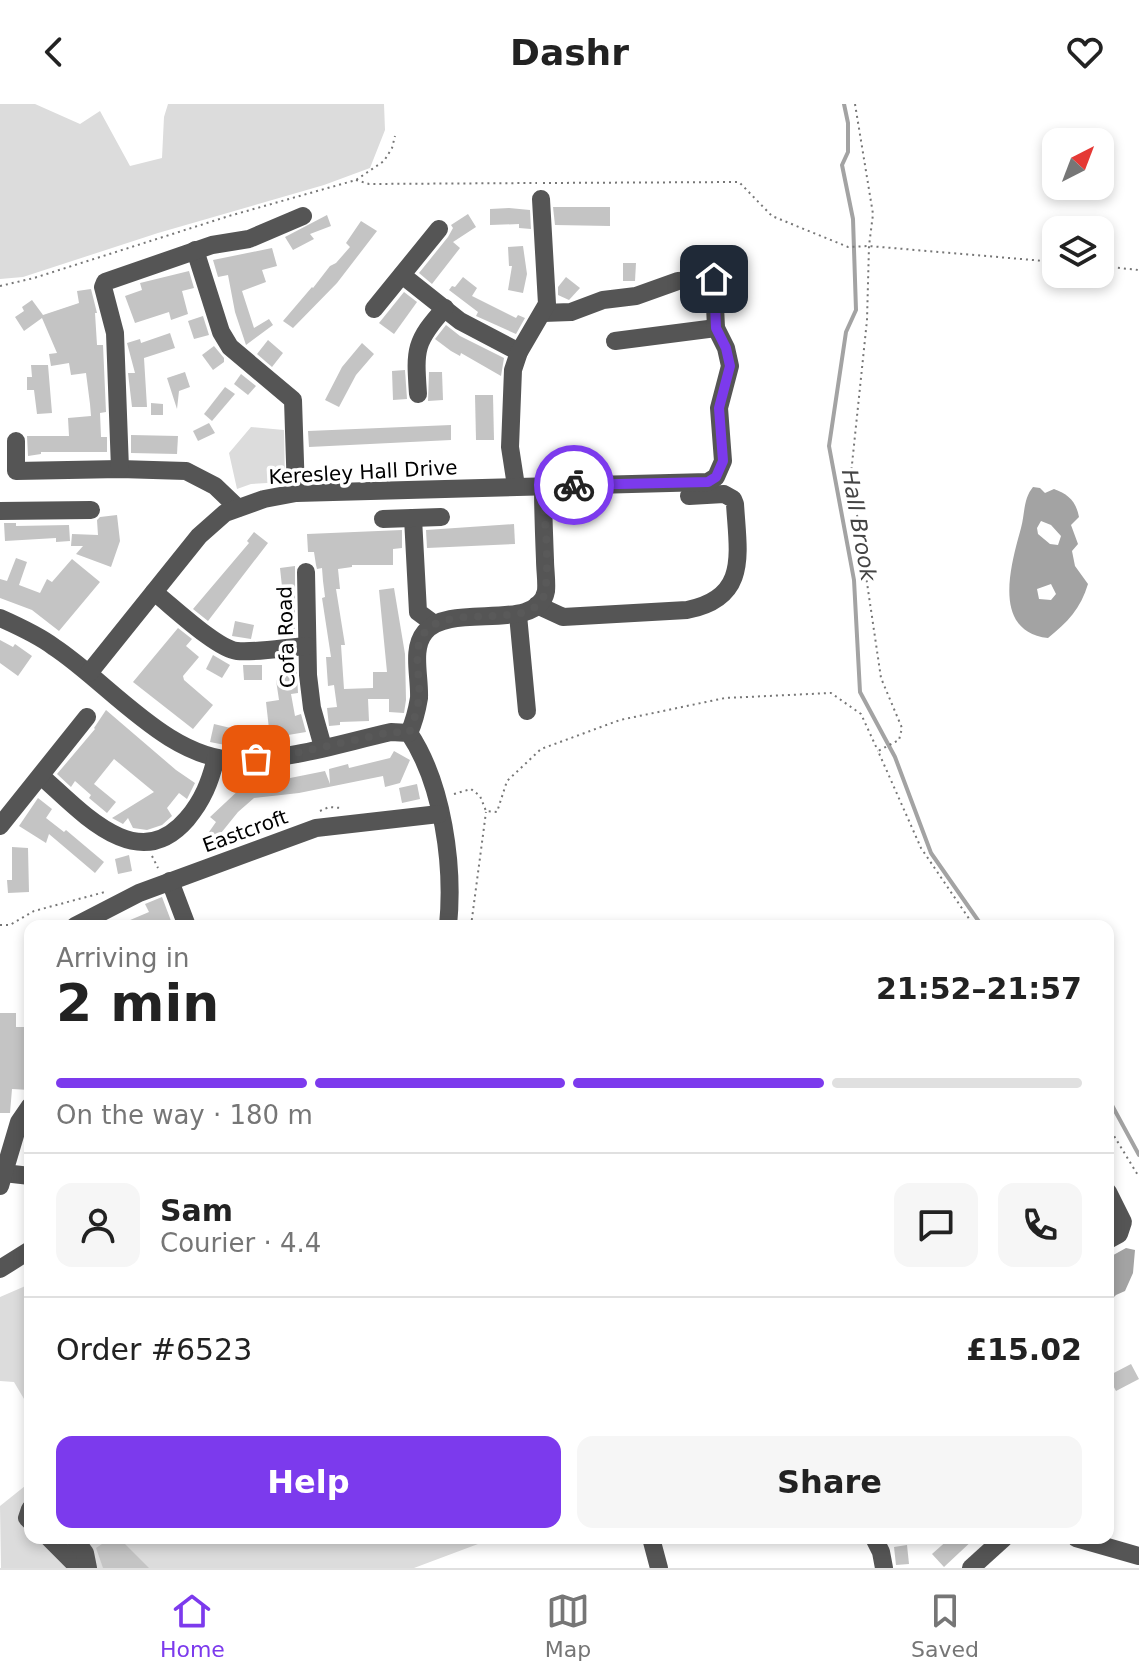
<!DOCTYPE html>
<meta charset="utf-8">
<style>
body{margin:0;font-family:"DejaVu Sans",sans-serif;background:#f6f6f6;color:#222;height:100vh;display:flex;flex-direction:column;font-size:30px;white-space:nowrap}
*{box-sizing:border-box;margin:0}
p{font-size:26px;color:#767676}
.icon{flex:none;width:44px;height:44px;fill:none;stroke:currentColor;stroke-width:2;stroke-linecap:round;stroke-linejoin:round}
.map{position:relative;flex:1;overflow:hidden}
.side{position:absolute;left:24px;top:816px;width:1090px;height:624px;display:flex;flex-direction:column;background:#fff;border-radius:16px;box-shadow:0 4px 12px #0003}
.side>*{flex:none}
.needle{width:52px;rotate:42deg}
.fabs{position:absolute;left:1042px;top:24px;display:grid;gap:16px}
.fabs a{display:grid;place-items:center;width:72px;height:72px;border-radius:16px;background:#fff;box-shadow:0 4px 12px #0003;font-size:40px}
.pin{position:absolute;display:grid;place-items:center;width:68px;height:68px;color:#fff;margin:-34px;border-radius:16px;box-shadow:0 4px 12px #0006}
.courier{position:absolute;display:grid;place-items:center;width:80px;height:80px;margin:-40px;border:6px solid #7c3aed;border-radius:50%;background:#fff;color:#222;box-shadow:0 2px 10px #0007}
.overview em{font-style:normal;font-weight:600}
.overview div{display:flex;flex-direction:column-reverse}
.overview{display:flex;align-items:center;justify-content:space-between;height:136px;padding:0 32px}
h1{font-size:52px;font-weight:600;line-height:60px}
.bar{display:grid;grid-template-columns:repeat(4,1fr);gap:12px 8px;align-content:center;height:96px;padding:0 32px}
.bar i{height:10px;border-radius:6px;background:#e0e0e0}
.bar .active{background:#7c3aed}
.bar p{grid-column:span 4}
.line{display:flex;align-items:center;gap:20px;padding:0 32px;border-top:2px solid #e0e0e0}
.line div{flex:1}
.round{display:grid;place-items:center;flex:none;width:84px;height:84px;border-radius:16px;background:#f6f6f6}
.action{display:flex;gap:16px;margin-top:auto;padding:16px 32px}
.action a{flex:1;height:92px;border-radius:16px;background:#7c3aed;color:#fff;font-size:32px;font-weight:600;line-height:92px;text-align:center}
.action a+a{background:#f6f6f6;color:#222}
header{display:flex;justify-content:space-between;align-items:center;height:104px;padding:0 32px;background:#fff;font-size:36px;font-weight:600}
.dock{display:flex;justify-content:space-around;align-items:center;height:112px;border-top:2px solid #e0e0e0;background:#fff;font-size:22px;color:#767676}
.dock a{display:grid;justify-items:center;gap:4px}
.dock .active{color:#7c3aed}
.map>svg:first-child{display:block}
.green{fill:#dcdcdc}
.water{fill:#a3a3a3;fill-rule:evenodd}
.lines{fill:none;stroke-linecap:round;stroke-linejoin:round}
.stream{stroke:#a3a3a3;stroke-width:4}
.building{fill:#c4c4c4}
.path{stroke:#777;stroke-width:2;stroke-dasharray:2 4;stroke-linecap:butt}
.minor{stroke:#555;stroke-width:18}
.done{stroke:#595959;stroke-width:8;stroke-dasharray:0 14.4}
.route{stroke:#7c3aed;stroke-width:10}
.labels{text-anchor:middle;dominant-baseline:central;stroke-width:7;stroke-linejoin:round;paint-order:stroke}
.street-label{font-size:20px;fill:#000;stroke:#fff}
.water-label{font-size:22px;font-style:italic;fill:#444;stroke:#fff}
</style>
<header><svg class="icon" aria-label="back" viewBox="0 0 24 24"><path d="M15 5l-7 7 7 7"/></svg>Dashr<svg class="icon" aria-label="heart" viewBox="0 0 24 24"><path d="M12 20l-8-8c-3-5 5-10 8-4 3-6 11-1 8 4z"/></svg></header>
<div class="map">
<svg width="1139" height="1464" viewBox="0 0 1139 1464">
<rect width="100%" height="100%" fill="#fff"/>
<g class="green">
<polygon points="0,0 35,0 80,20 100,7 130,62 162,54 164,13 168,0 384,0 385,26 370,64 324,81 158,129 23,173 0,175"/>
<polygon points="251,323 284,326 285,378 251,380 237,385 229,349"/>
<polygon points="30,1180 30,1305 14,1278 0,1277 0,1193"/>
<polygon points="30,1378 30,1434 494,1434 414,1464 1,1464 0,1402"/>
</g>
<g class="water">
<path d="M1033,383L1040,384L1045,389L1054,385C1068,390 1076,397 1079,413L1071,421L1078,440L1072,447L1075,462L1088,480C1081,504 1067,519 1048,534C991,527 1011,461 1021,424C1025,410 1023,395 1033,383ZM1041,417L1051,421L1061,432L1058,441L1050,440L1038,430L1037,424ZM1051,480L1056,490L1051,496L1039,495L1037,485Z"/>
<polygon points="1126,1144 1135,1146 1133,1169 1125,1187 1116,1191 1108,1199 1108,1154"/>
</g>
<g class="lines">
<g class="stream">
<polyline points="844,0 848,19 848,48 842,61 853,115 856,206 846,228 829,342 854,476 860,588 895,653 931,749 982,822"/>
<polyline points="1108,994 1139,1051"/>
</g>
</g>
<g class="building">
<polygon points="553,103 610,103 610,122 555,121"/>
<polygon points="509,104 530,106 531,125 519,124 519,120 490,121 490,105"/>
<polygon points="468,110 476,123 453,138 460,144 432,180 419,169 448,133 453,124 451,121"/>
<polygon points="327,111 331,122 310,130 314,135 293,146 285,133"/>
<polygon points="361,117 377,127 337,179 293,224 283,217 312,183 313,184 330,162 336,159 350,143 346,139"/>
<polygon points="523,142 527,170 523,189 508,186 512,162 509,162 508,143"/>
<polygon points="272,144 277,162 262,166 266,178 242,187 254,224 269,215 273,221 246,241 235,208 228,171 218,173 213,156"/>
<polygon points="623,159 636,159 635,177 623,177"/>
<polygon points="189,167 194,184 182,187 188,210 171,216 169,208 135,219 125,192 142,186 140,179"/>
<polygon points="463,173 477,184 472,192 516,214 518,211 525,214 516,230 476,212 478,208 449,186 452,182 455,183"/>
<polygon points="566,173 580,184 569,196 558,191 558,183"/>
<polygon points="91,185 97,209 95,209 97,241 103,241 106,308 100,309 101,333 107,333 107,348 41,348 41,350 28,352 27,332 69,332 68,314 91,312 90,300 86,269 71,271 69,259 51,262 49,250 57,249 42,214 24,227 15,213 24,207 22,203 32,196 43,211 79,199 77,187"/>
<polygon points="404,188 417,198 394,230 379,219"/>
<polygon points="203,212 209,231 194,235 188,217"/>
<polygon points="446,221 460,232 504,254 501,272 461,249 460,252 451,247 435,235"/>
<polygon points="170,229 175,244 144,254 147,303 132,303 128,269 135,269 127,239 140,235 141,239"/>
<polygon points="268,236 283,249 272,263 257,250"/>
<polygon points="362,239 374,250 356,271 339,303 325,296 342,263"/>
<polygon points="214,242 224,254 224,258 213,266 202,251"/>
<polygon points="31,261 48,261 52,309 37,310 34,286 27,286 27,273 32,273"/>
<polygon points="405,266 407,295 393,296 392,267"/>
<polygon points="185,268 190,283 179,287 177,305 167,274"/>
<polygon points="429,268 442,268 443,296 428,297"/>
<polygon points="241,270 256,282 248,291 234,280"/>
<polygon points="225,283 235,290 212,317 204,310"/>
<polygon points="475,291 493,291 494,336 476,336"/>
<polygon points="151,299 163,300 163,311 151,311"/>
<polygon points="209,319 215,329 198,337 193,327"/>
<polygon points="451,321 451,336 309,343 308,327"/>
<polygon points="131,331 178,332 177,350 131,349"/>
<polygon points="117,411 120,437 111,463 76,450 83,442 71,442 72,430 98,431 97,416 100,413"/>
<polygon points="4,419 16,419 16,422 69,421 70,437 56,438 56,434 5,437"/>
<polygon points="514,420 515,440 427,444 426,426"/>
<polygon points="402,426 402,444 393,445 393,461 352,461 352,463 338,465 340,485 336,485 345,541 341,541 344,585 373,584 373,568 387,568 379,486 394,484 405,550 406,596 404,609 389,608 389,595 368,595 369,617 340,618 340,621 329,622 327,604 337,603 334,581 328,582 326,553 331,553 322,494 325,493 323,477 322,464 317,465 316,461 314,448 308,448 307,430"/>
<polygon points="254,428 268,439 208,517 193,505 249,439 247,437"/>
<polygon points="16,454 27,458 19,481 40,489 47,475 52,478 72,455 100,478 59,527 32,506 0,494 0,475 7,477"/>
<polygon points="295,462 295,531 282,532 280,515 284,515 283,492 280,464"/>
<polygon points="235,517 254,521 251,535 232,532"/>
<polygon points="178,524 192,535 186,542 199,553 183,572 184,576 213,601 193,625 133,578"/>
<polygon points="0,536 13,543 15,540 32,552 18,572 0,559"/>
<polygon points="213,551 230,561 222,574 206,565"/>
<polygon points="296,556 298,589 291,590 295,612 301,610 306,628 270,634 266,598 279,596 276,576 282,575 280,558"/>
<polygon points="243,561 262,561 262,576 244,576"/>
<polygon points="106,606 176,666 195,679 187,695 179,689 167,704 172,712 162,721 147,726 133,724 128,714 123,720 112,714 154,688 114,655 94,680 116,698 107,709 89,694 91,691 75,677 71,683 57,670 95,625 94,624"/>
<polygon points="214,620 239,626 235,643 210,638"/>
<polygon points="394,647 410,656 400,679 385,683 383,672 299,689 254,694 238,708 217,734 209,728 216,718 210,713 241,684 325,667 330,680 329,665 348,660 349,664 390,654"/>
<polygon points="417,680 420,695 402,699 399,684"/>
<polygon points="38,694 52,705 46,714 64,728 66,726 104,758 95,769 49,730 46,739 19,722"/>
<polygon points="12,743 28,744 29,788 8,789 7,776 12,776"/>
<polygon points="129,751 132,767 118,770 115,755"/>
<polygon points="162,793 173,822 153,822 152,819 144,822 116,822 149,808 145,800"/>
<polygon points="0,909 16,909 16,923 30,923 30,986 12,985 10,1009 0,1009"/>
<polygon points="1131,1260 1139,1275 1116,1287 1108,1272"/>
<polygon points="111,1434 119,1434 149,1464 103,1464 96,1444"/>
<polygon points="950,1434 975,1434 944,1463 932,1450"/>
<polygon points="907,1441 909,1460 896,1461 894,1443"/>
</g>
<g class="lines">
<g class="path">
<polyline points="855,0 873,110 869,142 867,216 851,370 881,574 902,624 899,636 878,647 921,744 974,822"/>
<polyline points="356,76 369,80 537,79"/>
<polyline points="543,79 739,78 772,112 848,143 869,142 1056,158"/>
<polyline points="1100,162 1139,166"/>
<polyline points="0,182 34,174 229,112 356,76 384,57 392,44 395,32"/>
<polyline points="454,690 471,685 480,692 486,707 497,708 507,677 541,645 620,616 725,594 831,589 861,610 878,647"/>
<polyline points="320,707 329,703 341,704"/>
<polyline points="152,752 158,764"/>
<polyline points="0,821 10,821 34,807 105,788"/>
<polyline points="471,822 486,708"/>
<polyline points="1108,1022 1139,1073"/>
</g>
<g class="minor">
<polyline points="195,146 221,228 230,243 293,296 296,389"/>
<polyline points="402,171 460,217 519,248"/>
<polyline points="374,205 439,125"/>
<polyline points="543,209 571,208 603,196 636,192 678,177 714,175"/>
<polyline points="615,237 716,224"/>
<path d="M418,290C415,246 414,238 445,204"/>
<polyline points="16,337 16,367 120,365 186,367 215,382 238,404"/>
<polyline points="120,365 115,229 103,183 105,178 212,141 249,135 303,112"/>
<polyline points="516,382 510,343 513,266 519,248 547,200 541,95"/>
<polyline points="0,407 91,406"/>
<polyline points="413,414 418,508 433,519"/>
<polyline points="383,415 441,413"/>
<polyline points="306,468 308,571 312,604 323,643"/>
<path d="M154,488C172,502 217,545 237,547C254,549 289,543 307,542"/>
<path d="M537,501L563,513L687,506C749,494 738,450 735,400L733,395L724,390L689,392"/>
<polyline points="518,511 527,607"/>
<path d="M0,514C18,522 38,531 54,543C109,579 170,658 240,656C290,656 342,639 391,628L409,629C443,680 454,761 448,822"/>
<polyline points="89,569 199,432 225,409 264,395 296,389 708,378 716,373 723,357 719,304 730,262 726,244 716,224 713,156"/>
<path d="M409,629C414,618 417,606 419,594C420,572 411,545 425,528C450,497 538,530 546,487C547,477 545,466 545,456C544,431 543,406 543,382"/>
<path d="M41,672C81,707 137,773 187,715C203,696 210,678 216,654"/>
<polyline points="0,722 87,613"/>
<polyline points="170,777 187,822"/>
<polyline points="75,822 139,789 316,724 439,710"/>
<polyline points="4,1069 30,1072"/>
<polyline points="0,1082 19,1018 30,1002"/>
<polyline points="1108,1088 1123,1118 1119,1130 1108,1136"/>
<polyline points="0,1165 30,1146"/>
<polyline points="30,1405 27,1414 30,1417"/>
<polyline points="49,1434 79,1464"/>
<polyline points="74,1434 85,1449 88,1464"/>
<polyline points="651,1434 659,1464"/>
<polyline points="874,1434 881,1448 884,1464"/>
<polyline points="1076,1434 1139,1452"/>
<polyline points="971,1464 1004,1434"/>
</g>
</g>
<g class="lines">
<path class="done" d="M256,655L273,654L391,628L409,629C414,618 417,606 419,594C421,572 411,545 425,528C451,497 538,530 545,487C550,460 544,411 543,382L574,381"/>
<polyline class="route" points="574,381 708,378 716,373 723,357 719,304 730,262 726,244 716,224 714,175"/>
</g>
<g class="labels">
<g class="street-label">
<text transform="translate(363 368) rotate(-3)">Keresley Hall Drive</text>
<text transform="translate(286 533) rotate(-92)">Cofa Road</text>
<text transform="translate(245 727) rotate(-20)">Eastcroft</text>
</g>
<g class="water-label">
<text transform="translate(859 421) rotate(80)">Hall Brook</text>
</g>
</g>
</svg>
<div class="fabs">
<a><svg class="needle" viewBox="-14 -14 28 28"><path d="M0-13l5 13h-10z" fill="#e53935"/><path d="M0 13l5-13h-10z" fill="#767676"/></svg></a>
<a><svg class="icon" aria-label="layers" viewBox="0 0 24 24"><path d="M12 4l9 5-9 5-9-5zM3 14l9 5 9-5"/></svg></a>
</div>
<div class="pin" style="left:256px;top:655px;background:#ea580c"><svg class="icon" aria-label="bag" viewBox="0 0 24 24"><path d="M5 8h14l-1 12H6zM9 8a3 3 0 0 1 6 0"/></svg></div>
<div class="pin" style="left:714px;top:175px;background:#1f2937"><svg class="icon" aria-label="home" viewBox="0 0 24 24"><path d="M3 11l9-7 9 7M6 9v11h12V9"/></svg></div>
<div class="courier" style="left:574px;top:381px"><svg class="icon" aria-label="bike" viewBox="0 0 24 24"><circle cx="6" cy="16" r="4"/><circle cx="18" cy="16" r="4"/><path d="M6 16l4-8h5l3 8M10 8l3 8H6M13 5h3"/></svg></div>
<section class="side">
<div class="overview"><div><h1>2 min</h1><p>Arriving in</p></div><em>21:52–21:57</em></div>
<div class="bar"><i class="active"></i><i class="active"></i><i class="active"></i><i></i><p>On the way · 180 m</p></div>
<div class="line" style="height:144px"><a class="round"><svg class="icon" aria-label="person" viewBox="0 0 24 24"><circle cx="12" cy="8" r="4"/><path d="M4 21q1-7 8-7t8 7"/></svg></a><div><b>Sam</b><p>Courier · 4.4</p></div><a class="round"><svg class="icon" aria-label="chat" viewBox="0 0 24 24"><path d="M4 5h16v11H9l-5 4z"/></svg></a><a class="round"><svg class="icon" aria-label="phone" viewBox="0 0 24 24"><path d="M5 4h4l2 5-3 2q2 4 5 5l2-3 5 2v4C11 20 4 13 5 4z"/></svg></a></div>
<div class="line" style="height:104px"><div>Order #6523</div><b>£15.02</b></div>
<div class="action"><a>Help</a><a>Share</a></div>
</section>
</div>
<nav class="dock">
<a class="active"><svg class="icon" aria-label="home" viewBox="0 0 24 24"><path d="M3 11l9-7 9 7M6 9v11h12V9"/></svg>Home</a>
<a><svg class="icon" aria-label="map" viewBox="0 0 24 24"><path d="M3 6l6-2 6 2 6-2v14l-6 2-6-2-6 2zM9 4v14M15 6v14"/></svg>Map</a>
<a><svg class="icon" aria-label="saved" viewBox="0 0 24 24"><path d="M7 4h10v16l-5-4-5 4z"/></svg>Saved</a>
</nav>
